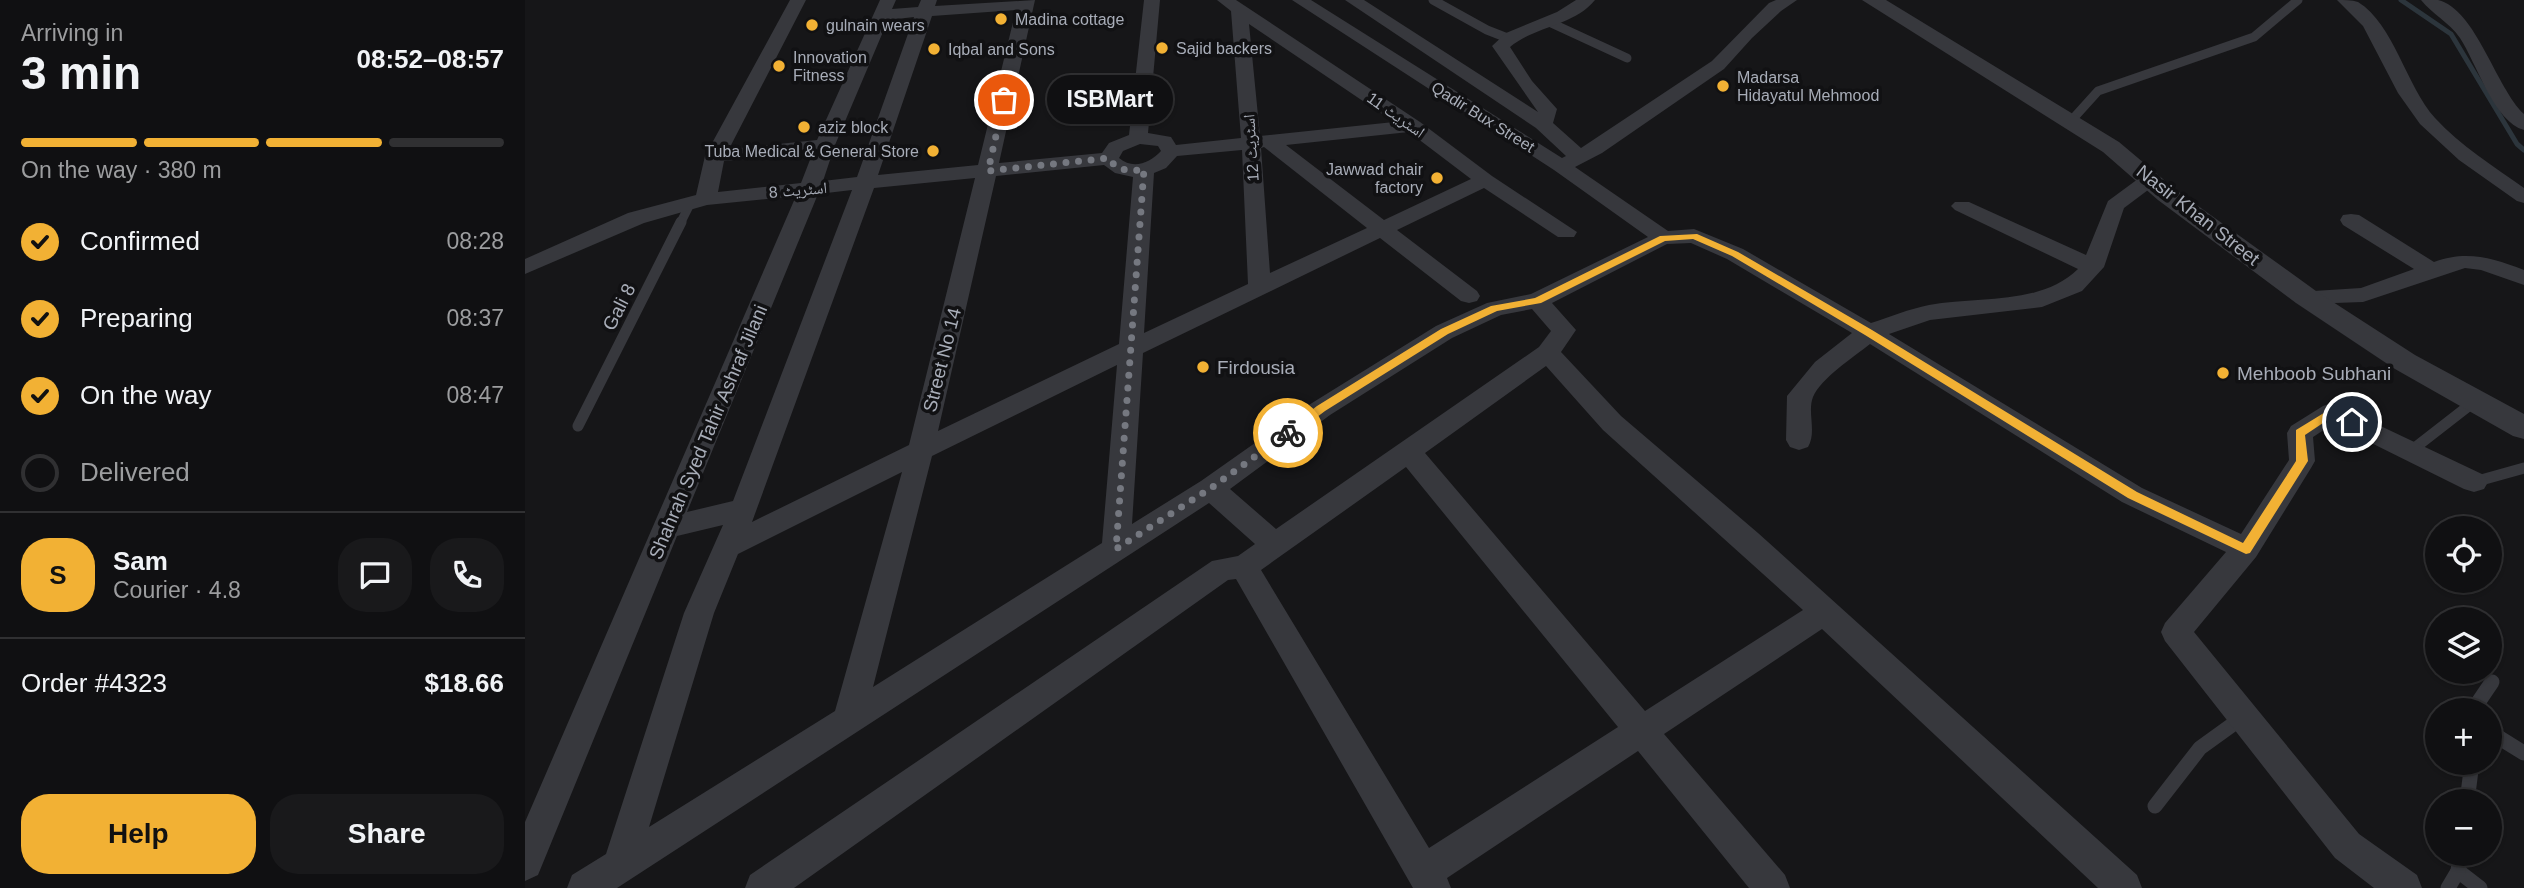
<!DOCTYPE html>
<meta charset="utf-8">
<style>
body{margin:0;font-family:Arial,"Noto Naskh Arabic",sans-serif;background:#19191b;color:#f1f3f6;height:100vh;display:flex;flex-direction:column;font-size:26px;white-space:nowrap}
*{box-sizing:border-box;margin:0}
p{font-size:23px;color:#9c9d9f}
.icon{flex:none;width:38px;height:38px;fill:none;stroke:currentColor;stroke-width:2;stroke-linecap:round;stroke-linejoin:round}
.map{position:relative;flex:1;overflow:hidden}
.details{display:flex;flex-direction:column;background:#101012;width:525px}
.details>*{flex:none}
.controls{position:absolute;left:1900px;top:516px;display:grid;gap:14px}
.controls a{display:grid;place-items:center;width:77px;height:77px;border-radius:50%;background:#101012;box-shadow:0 2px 5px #0004,0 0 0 2px #303032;font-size:35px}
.pin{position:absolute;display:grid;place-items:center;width:60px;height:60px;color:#fff;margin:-30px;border:4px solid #fff;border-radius:50%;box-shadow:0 2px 7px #0007}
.courier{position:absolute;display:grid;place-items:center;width:70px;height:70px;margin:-35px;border:5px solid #f2b134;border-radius:50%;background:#fff;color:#222;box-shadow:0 2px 9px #0007}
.bubble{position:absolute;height:49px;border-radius:24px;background:#101012;box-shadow:0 2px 5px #0004,0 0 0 2px #303032;font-size:23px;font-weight:800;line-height:49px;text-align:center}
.headline em{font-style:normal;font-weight:800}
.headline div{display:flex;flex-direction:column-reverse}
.headline{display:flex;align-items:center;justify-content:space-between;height:119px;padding:0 21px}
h1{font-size:46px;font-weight:800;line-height:52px}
.bar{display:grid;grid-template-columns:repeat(4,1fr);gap:10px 7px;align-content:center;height:84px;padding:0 21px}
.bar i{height:9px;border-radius:5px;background:#303032}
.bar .on{background:#f2b134}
.bar p{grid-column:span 4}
.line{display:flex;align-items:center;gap:18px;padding:0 21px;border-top:2px solid #303032}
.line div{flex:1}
.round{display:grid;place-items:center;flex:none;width:74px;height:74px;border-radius:28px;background:#19191b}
ol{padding:0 21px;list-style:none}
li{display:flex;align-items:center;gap:21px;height:77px}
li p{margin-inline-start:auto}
li .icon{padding:7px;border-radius:50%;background:#f2b134;color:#111;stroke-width:4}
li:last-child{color:#9c9d9f}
li i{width:38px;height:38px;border:4px solid #303032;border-radius:50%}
.button{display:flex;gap:14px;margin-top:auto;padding:14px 21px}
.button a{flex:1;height:80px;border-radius:28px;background:#f2b134;color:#111;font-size:28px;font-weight:800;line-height:80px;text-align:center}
.button a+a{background:#19191b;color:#f1f3f6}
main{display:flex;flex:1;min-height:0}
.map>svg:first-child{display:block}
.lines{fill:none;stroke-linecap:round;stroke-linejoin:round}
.stream{stroke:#2c353c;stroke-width:5}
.service-far2{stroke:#37383d;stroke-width:9}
.service-far1{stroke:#37383d;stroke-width:11}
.service{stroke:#37383d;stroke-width:15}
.minor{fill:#37383d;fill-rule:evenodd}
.tertiary{fill:#37383d;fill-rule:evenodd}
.route{fill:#f2b134}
.done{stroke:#757880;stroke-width:7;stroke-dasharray:0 12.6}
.poi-dot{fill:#f2b134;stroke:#111113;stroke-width:2.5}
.labels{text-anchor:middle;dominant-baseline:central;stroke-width:7;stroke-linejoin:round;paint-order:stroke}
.far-poi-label{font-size:16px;fill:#a8adb8;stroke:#111113;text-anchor:start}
.far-street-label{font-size:16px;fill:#a8adb8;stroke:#111113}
.street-label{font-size:19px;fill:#a8adb8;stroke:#111113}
.poi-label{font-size:19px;fill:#a8adb8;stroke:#111113;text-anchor:start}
</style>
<main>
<section class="details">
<div class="headline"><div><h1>3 min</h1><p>Arriving in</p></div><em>08:52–08:57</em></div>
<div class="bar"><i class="on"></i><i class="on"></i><i class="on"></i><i></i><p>On the way · 380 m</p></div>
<ol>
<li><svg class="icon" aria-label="check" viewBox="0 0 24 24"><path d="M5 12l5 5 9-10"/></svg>Confirmed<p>08:28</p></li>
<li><svg class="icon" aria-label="check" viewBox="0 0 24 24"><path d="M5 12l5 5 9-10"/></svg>Preparing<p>08:37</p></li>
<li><svg class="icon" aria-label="check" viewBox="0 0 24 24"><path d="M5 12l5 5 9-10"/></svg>On the way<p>08:47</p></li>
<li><i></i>Delivered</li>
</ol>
<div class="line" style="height:126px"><b class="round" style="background:#f2b134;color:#111">S</b><div><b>Sam</b><p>Courier · 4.8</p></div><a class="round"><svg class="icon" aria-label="chat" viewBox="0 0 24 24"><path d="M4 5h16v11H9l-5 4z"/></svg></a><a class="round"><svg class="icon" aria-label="phone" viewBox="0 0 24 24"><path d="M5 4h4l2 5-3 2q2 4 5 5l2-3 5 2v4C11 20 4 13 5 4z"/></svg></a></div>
<div class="line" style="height:91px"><div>Order #4323</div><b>$18.66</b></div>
<div class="button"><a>Help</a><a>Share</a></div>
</section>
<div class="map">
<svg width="1999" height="888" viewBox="0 0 1999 888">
<rect width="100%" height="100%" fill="#161618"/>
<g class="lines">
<polyline class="stream" points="1876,0 1926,34 1992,144 1999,150"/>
<g class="service-far2">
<polyline points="908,0 962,30 985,39"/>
<polyline points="1024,22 1102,58"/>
<polyline points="1545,122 1573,91 1729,37 1773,0"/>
<polyline points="155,224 165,204"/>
</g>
<g class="service-far1">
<polyline points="53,426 156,222"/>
<polyline points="1887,450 1950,401"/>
<polyline points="1949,482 1999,468"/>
</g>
<g class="service">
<polyline points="1948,710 1967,682"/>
<polyline points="1965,732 1999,753"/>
<polyline points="1937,763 1946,770 1942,802"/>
<polyline points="1630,806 1675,748 1718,717"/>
<polyline points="1933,871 1955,888"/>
<polyline points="1923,888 1933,871 1935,854"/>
</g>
<g class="minor">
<path d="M265,0H281L204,149L292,140L355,0H371L367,9L393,7L396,0H412L410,6L510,0L474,163L577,153L584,143L604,135L619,0H635L623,133L646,137L651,145L716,138L706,11L692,0H711L895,122L967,176L1052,232L1049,237H1033L959,188L872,230L952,291L955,296L952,301L944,303L936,301L855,238L618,353L607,524L676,481L787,403L911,326L962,303L1006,294L1123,237L1029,170L767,0H786L1037,158L1041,156L1011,128L820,0H839L1013,112L967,46L981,33L1032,12L1051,0H1070C1049,26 1010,26 985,47L1007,81L1032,109L1028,123L1056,148L1187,61L1244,3L1251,0H1272L1256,11L1227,38L1199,69L1077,153L1050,167L1143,231L1169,229L1218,249L1346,323C1365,317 1384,309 1404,305C1453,296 1515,306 1553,269L1430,210L1426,206L1430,202H1444L1561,255L1583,201L1617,176H1631L1634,180L1631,184L1599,208L1579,267L1557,291L1517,307L1405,320L1364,334L1617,488L1716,534L1764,460L1762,433L1766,426L1798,406L1807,403L1959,475L1963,482L1959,489L1949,492L1939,489L1808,424L1788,437L1790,461L1786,468L1731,557L1669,632L1834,834L1892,875L1897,888H1849L1810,858L1640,641L1636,632L1640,623L1701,552L1597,502L1345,344C1329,357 1296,378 1288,397C1282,412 1292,432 1283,447L1274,450L1265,447L1261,440L1262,396L1290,362L1327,333L1202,259L1166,243L1142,244L1027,303L1051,330L1036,352L1096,416L1233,533L1612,875L1617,888H1573L1297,629L1139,734L1260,875L1265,888H1224L1113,751L922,878L926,888H888L711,579L703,580L269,888H220L225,875L687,561L713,556L730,544L684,503L92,888H42L47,875L81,854L159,613L198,525L152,536L13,875L0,881V822L271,196L182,205L119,223L0,274V259L103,213L171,195L180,156ZM491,10L453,165L353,175L407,16ZM389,17L332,177L298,181L310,145L363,20ZM724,24L869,122L735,136ZM884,132L946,179L859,220L761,145ZM615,144L633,146L636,151C625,163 608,170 594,158L598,151ZM739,147L842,228L745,273L736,148ZM717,150L723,284L619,333L629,173L641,168L652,156ZM288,152L276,183L193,192L199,161ZM579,165L590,173L608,177L594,344L413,431L471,176ZM450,178L384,445L227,522L349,188ZM327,190L208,501L162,512L293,194ZM1007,309L1026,331L1014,347L751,529L705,489L805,415L927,338L976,315ZM592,365L577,543L348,687L407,456ZM1021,366L1078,430L1278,610L1120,711L900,453ZM881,467L1093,727L904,848L736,570ZM377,472L310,711L124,827L189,613L213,554Z"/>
<path d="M1812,0C1819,0 1827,0 1833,2C1869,24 1881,86 1910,118C1936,146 1968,166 1999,188V203L1992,201L1934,160L1895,124L1873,93L1838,26Z"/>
<path d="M1896,0C1901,0 1908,0 1913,0C1951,9 1971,88 1999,114V130C1969,122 1951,62 1935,38C1924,22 1907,14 1896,0Z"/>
<path d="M1826,214L1834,215L1909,262C1942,250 1967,258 1999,270V285L1956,270L1940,268L1838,302L1781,304L1773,302L1769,297L1773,292L1836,288L1889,269L1818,225L1815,220L1818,215Z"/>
</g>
<polygon class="tertiary" points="1337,0 1361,0 1594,142 1651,190 1791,291 1890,355 1999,414 1999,439 1988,436 1870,369 1771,303 1633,200 1578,152"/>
</g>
<polygon class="route" points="1172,234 1213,252 1347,330 1612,492 1718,543 1771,461 1771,430 1807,408 1832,422 1827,426 1807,417 1780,435 1783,461 1725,553 1721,554 1603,498 1340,335 1207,256 1168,239 1140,241 1016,303 972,311 923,334 800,411 767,436 763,437 757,433 792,406 916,329 966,306 1010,298 1135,236"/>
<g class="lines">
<path class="done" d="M479,100L463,171L584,158C591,171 605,172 619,169L591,549L686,488L763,433"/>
</g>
<g class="poi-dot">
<circle cx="476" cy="19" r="7"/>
<circle cx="287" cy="25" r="7"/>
<circle cx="637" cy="48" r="7"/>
<circle cx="409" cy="49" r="7"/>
<circle cx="254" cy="66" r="7"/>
<circle cx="1198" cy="86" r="7"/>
<circle cx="279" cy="127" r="7"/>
<circle cx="408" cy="151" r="7"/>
<circle cx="912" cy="178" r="7"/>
<circle cx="678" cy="367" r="7"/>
<circle cx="1698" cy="373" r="7"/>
</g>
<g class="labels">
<g class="far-poi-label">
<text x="490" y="19">Madina cottage</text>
<text x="301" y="25">gulnain wears</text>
<text x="651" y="48">Sajid backers</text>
<text x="423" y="49">Iqbal and Sons</text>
<text x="268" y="57">Innovation<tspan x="268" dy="18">Fitness</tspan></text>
<text x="1212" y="77">Madarsa<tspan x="1212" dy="18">Hidayatul Mehmood</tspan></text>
<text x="293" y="127">aziz block</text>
<text x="394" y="151" text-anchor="end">Tuba Medical &amp; General Store</text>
<text x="898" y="169" text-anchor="end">Jawwad chair<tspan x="898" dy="18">factory</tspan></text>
</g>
<g class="far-street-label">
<text transform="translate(871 115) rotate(35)">اسٹریٹ 11</text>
<text transform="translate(958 117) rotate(32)">Qadir Bux Street</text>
<text transform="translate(726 148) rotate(-94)">اسٹریٹ 12</text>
<text transform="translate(273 190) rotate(-5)">اسٹریٹ 8</text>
</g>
<g class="street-label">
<text transform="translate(1673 215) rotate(38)">Nasir Khan Street</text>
<text transform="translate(94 307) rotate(-63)">Gali 8</text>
<text transform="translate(417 360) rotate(-76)">Street No 14</text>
<text transform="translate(183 432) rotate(-67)">Shahrah Syed Tahir Ashraf Jilani</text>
</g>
<g class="poi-label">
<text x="692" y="367">Firdousia</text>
<text x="1712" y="373">Mehboob Subhani</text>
</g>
</g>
</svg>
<div class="controls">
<a><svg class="icon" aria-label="locate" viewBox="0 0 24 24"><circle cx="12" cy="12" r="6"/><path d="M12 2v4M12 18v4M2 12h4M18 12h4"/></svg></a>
<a><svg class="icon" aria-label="layers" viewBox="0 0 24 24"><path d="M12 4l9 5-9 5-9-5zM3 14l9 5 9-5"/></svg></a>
<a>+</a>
<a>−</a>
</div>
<div class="pin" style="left:479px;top:100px;background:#ea580c"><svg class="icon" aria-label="bag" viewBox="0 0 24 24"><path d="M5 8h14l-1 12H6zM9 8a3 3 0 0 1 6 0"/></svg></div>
<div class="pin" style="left:1827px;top:422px;background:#1f2937"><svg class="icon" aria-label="home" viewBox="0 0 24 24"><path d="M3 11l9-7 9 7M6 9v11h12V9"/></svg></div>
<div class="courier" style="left:763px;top:433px"><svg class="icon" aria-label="bike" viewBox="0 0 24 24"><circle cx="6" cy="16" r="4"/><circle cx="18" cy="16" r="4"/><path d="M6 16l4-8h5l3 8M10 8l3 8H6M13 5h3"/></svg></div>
<div class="bubble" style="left:522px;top:75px;width:126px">ISBMart</div>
</div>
</main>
